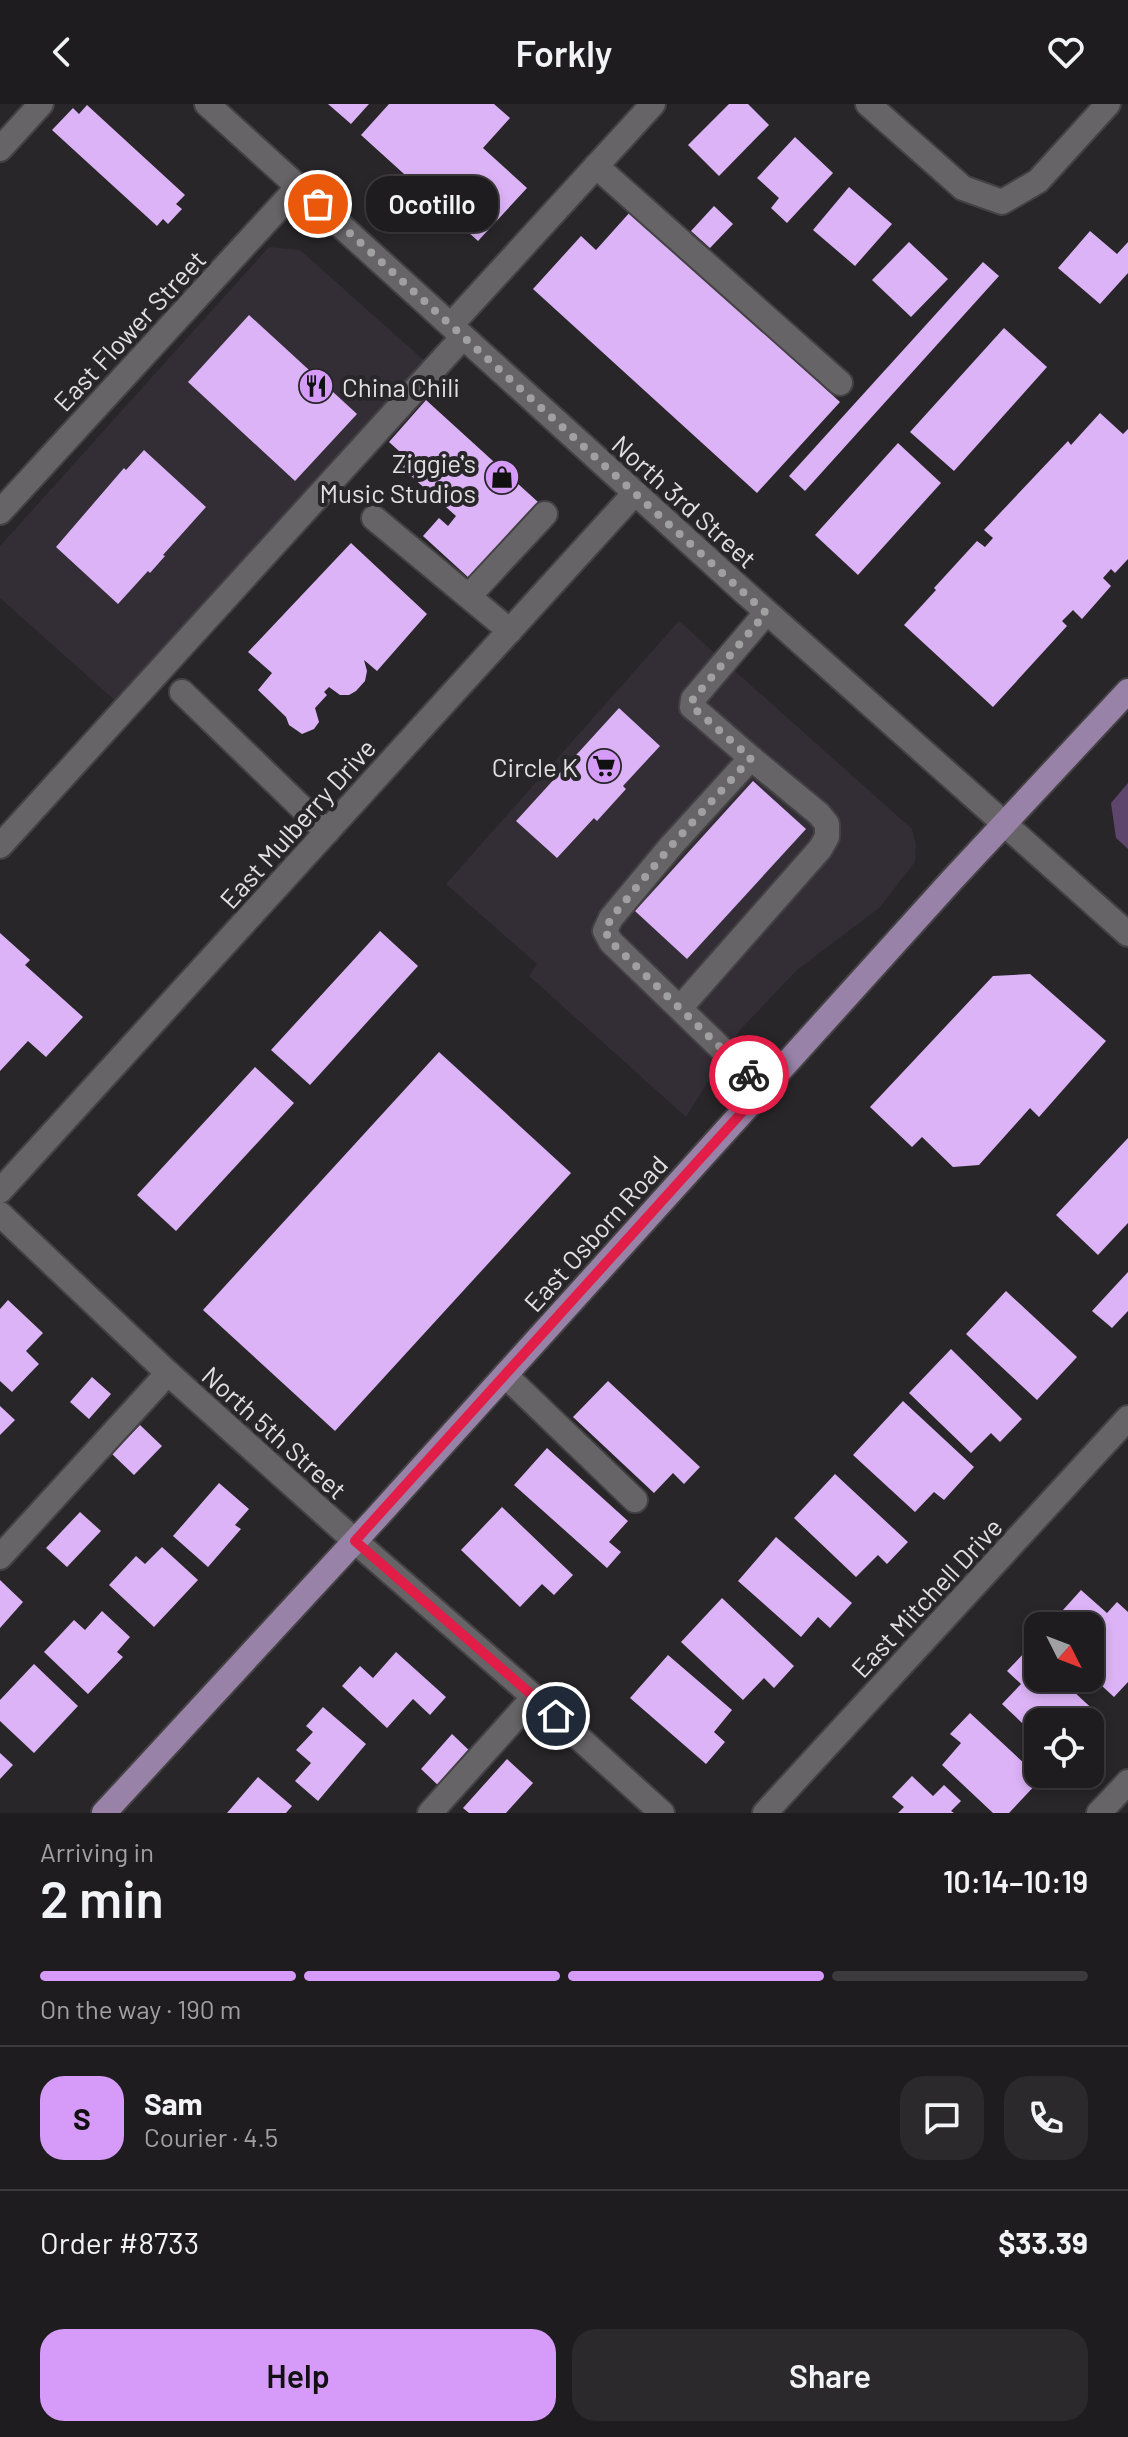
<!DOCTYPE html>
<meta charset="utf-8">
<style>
body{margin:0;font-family:Barlow,sans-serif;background:#2b292c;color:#f1f3f6;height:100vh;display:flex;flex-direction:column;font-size:30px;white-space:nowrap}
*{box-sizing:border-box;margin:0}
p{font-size:26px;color:#a1a1a4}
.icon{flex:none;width:44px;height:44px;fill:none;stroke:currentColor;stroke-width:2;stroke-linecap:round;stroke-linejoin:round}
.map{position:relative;height:1709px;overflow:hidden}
.details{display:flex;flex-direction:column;background:#1e1c1f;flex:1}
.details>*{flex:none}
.needle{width:52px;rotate:132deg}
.tools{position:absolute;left:1024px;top:1508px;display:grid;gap:16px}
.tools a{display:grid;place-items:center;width:80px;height:80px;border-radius:16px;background:#1e1c1f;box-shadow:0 4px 12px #0003,0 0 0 2px #3c3a3d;font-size:40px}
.pin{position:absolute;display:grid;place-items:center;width:68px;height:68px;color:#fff;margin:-34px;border:4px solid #fff;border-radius:50%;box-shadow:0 2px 8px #0007}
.courier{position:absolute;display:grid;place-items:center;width:80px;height:80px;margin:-40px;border:6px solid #e11d48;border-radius:50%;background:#fff;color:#222;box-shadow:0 2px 10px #0007}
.bubble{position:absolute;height:56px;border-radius:24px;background:#1e1c1f;box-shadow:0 4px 12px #0003,0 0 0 2px #3c3a3d;font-size:26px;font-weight:600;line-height:56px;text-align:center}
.head em{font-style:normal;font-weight:600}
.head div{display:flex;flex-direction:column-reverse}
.head{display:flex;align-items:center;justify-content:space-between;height:136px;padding:0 40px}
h1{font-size:52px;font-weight:600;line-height:60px}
.bar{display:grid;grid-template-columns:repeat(4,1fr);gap:12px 8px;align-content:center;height:96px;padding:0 40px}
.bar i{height:10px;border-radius:6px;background:#3c3a3d}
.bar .current{background:#d69bf9}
.bar p{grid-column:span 4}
.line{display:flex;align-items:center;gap:20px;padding:0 40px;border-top:2px solid #3c3a3d}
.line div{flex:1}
.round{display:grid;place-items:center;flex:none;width:84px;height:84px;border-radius:24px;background:#2b292c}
.primary-button{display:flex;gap:16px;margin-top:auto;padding:16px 40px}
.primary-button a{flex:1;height:92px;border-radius:24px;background:#d69bf9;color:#111;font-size:32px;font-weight:600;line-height:92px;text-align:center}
.primary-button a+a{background:#2b292c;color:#f1f3f6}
header{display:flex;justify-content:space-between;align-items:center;height:104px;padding:0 40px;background:#1e1c1f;font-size:36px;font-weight:600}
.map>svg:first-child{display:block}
.built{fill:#332e36}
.green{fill:#5e456c}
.building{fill:#dcb3f6}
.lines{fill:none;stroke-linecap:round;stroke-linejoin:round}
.minor-casing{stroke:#434144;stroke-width:28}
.major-casing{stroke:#434144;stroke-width:28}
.minor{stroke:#666467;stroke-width:24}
.major{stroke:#9882a7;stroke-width:24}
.done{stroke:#a1a0a1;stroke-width:8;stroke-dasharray:0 14.4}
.route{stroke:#e11d48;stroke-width:10}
.labels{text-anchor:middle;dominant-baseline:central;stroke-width:8;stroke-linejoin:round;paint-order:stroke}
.street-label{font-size:26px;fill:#e2e1e2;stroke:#282629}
.poi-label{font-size:26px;fill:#e2e1e2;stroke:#282629;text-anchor:end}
</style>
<header><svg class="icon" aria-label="back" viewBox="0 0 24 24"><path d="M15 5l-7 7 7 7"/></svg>Forkly<svg class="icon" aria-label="heart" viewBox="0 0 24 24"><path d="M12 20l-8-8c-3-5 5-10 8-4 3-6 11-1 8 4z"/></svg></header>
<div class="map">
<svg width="1128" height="1709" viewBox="0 0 1128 1709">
<rect width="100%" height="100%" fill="#282629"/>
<g class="built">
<polygon points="269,143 300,146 437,268 130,610 0,494 0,442"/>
<polygon points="679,517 912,725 916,741 915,758 879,804 797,866 740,926 686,1013 529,872 537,860 446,780"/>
</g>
<polygon class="green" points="1128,679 1128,745 1116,734 1111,699"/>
<g class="building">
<polygon points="328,0 369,0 351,20"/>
<polygon points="389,0 494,0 510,14 483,44 527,84 478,137 361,31"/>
<polygon points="729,0 748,0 769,21 719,72 688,41"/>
<polygon points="87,1 185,91 176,100 182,105 168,120 163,115 157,122 52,26 73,4 79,10"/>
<polygon points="795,33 833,69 787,119 771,104 779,94 757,74"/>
<polygon points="849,83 892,120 855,162 813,126"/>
<polygon points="714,102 733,120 710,144 691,127"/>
<polygon points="631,107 840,298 757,389 533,185 581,132 596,146"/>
<polygon points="1090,127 1117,150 1128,138 1128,169 1100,200 1058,164"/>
<polygon points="909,138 948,175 911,213 872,176"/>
<polygon points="983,158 999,172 805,387 789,372"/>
<polygon points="249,211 357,310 295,377 188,278"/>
<polygon points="1004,224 1047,263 954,367 910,328"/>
<polygon points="426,296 538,398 469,474 423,432 439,414 448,422 456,412 402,364 409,356 389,338"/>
<polygon points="1100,309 1123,330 1128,325 1128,455 1115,469 1111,465 1103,474 1111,482 1082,515 1073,506 1062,517 1067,522 993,603 904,521 936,486 934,484 977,437 985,443 993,434 984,426 1068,337 1071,341"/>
<polygon points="898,339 941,379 858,471 815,431"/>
<polygon points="144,346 206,403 163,451 165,452 150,469 148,467 118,500 56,443 124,364 126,366"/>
<polygon points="351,439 427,510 377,567 364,556 367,567 365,577 356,587 349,591 340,591 329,583 324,588 327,591 315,604 319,618 314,625 302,630 289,621 286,613 258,586 272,569 248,548"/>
<polygon points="619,604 660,642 623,682 626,685 597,717 594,714 557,754 516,717"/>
<polygon points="753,677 806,725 687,855 635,807"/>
<polygon points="380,827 418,862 310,981 271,946"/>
<polygon points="0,829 30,856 25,861 83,913 46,953 28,937 0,967"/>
<polygon points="1030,870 1106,937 1039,1013 1030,1004 979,1061 953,1063 922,1033 912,1043 870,1003 993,872"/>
<polygon points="439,948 571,1069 335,1327 203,1206"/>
<polygon points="255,963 294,999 176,1127 137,1091"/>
<polygon points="1128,1034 1128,1119 1098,1151 1056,1111"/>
<polygon points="1128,1168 1128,1207 1112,1224 1092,1207"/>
<polygon points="1006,1187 1077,1253 1037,1296 966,1230"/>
<polygon points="8,1196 43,1229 26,1247 39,1260 12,1288 0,1277 0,1205"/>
<polygon points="951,1245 1022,1315 1000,1338 991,1329 971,1349 909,1289"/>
<polygon points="92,1273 111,1290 89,1315 70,1298"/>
<polygon points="608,1277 700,1363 684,1380 673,1369 654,1389 573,1313"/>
<polygon points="903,1297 974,1363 944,1396 934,1388 915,1408 853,1351"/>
<polygon points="0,1302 15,1316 0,1331"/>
<polygon points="140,1321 162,1342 134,1371 112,1350"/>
<polygon points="547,1344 628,1417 609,1438 621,1448 607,1464 514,1381"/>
<polygon points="835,1370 908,1438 887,1460 878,1451 856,1473 794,1414"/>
<polygon points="219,1379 249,1405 235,1421 241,1425 208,1463 173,1432"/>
<polygon points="502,1403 573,1471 554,1491 542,1480 520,1503 461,1446"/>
<polygon points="80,1408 101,1427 67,1463 46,1444"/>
<polygon points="776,1433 852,1499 830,1524 818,1513 801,1533 738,1477"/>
<polygon points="162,1443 198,1476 154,1523 109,1481 136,1452 145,1460"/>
<polygon points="0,1476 23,1498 0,1524"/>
<polygon points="1081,1486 1107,1509 1117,1498 1128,1508 1128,1578 1114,1593 1090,1571 1090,1522 1070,1522 1075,1516 1063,1506"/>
<polygon points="722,1494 794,1562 774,1584 764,1574 743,1596 681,1538"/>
<polygon points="102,1507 130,1533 117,1548 123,1553 88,1590 44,1548 74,1516 85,1526"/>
<polygon points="1028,1545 1038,1554 1038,1574 1059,1574 1099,1611 1090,1621 1090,1618 1038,1618 1038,1634 1002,1600 1021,1580 1007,1567"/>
<polygon points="396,1548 446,1593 430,1611 413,1595 387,1624 342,1582 360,1562 373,1574"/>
<polygon points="668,1551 732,1606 714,1628 725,1638 706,1660 630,1594"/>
<polygon points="34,1560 78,1602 34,1649 0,1617 0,1596"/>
<polygon points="323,1603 366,1640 318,1697 295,1677 311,1659 296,1646 313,1628 306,1622"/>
<polygon points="970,1609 1041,1675 1009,1709 993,1709 942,1661 961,1639 950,1630"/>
<polygon points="452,1630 474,1651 442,1685 421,1665"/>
<polygon points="0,1649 13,1661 0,1675"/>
<polygon points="507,1655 533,1679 506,1709 469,1709 463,1704"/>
<polygon points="912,1672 933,1692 944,1681 961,1697 951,1707 954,1709 898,1709 904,1703 892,1693"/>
<polygon points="258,1673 292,1702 286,1709 227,1709"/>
</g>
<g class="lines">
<g class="minor-casing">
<g id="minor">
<polyline points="207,0 741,485 1128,830"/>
<polyline points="868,0 963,84 1002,98 1038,77 1108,0"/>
<polyline points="0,45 41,0"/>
<polyline points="596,62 840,279"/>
<polyline points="451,221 653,0"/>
<polyline points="0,408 298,83"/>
<polyline points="374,414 510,527"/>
<polyline points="469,492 545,410"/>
<polyline points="182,588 327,728"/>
<polyline points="0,742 463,233"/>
<polyline points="680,904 820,745 827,733 827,720 819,710 751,654"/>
<polyline points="763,985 611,838 605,827 611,814 671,742 751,654 697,607 692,603 693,595 766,509"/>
<polyline points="0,1087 635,389"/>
<polyline points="0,1110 168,1269 355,1437 534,1593 662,1709"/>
<polyline points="505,1271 635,1396"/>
<polyline points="0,1453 168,1269"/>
<polyline points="430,1709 534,1593"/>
<polyline points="765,1709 1128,1314"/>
<polyline points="1099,1709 1128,1678"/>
</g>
</g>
<g class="major-casing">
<polyline id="major" points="104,1709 378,1412 951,777 1128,587"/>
</g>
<use href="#minor" class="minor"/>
<use href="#major" class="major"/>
</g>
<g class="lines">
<polyline class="done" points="318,100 766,509 693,595 692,603 697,607 751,654 671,742 611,814 605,827 611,838 749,971"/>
<polyline class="route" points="556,1612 355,1437 763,985 749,971"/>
</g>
<defs>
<g id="restaurant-disc" transform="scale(1.8)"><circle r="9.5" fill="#d69bf9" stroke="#282629"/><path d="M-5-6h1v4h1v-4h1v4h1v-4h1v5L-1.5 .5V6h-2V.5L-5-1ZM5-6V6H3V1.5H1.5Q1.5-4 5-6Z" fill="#111"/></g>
<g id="shop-disc" transform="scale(1.8)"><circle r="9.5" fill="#d69bf9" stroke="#282629"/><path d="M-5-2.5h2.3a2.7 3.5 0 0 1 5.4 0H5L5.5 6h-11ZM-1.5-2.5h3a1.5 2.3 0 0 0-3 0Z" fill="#111"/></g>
<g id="supermarket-disc" transform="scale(1.8)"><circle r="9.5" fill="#d69bf9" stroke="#282629"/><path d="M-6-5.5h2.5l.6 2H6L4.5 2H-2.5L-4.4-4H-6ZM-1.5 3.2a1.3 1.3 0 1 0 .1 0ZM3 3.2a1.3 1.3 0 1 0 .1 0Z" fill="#111"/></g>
</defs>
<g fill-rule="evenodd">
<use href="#restaurant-disc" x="316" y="282"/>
<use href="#shop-disc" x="502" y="373"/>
<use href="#supermarket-disc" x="604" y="662"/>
</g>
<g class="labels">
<g class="street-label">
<text transform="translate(129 226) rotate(-47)">East Flower Street</text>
<text transform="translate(685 397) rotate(42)">North 3rd Street</text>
<text transform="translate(297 719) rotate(-48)">East Mulberry Drive</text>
<text transform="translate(595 1129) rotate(-48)">East Osborn Road</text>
<text transform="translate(275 1328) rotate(42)">North 5th Street</text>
<text transform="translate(926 1493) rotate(-47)">East Mitchell Drive</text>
</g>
<g class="poi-label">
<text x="342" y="282" text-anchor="start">China Chili</text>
<text x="476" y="358">Ziggie's<tspan x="476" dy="30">Music Studios</tspan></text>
<text x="578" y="662">Circle K</text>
</g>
</g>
</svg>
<div class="tools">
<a><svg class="needle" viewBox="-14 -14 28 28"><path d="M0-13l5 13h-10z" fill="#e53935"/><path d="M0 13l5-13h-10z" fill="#a1a1a4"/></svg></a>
<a><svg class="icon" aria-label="locate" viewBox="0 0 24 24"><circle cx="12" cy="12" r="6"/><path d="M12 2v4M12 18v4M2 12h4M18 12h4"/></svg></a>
</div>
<div class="pin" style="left:318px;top:100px;background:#ea580c"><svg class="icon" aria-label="bag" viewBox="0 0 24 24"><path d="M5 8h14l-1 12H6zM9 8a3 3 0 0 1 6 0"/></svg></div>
<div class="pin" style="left:556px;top:1612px;background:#1f2937"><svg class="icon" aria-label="home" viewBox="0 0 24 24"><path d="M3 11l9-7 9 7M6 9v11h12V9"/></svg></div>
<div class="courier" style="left:749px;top:971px"><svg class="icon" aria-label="bike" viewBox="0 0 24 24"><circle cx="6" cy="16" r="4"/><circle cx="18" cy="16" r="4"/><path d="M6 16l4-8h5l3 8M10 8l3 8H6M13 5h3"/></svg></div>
<div class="bubble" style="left:366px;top:72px;width:132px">Ocotillo</div>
</div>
<section class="details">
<div class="head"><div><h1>2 min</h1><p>Arriving in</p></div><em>10:14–10:19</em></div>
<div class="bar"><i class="current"></i><i class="current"></i><i class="current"></i><i></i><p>On the way · 190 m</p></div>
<div class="line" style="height:144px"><b class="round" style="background:#d69bf9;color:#111">S</b><div><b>Sam</b><p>Courier · 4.5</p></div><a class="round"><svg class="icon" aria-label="chat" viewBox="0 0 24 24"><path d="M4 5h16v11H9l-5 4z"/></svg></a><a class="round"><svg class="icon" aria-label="phone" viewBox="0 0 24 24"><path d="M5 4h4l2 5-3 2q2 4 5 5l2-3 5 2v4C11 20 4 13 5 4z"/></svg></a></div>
<div class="line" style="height:104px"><div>Order #8733</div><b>$33.39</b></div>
<div class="primary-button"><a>Help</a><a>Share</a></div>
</section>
